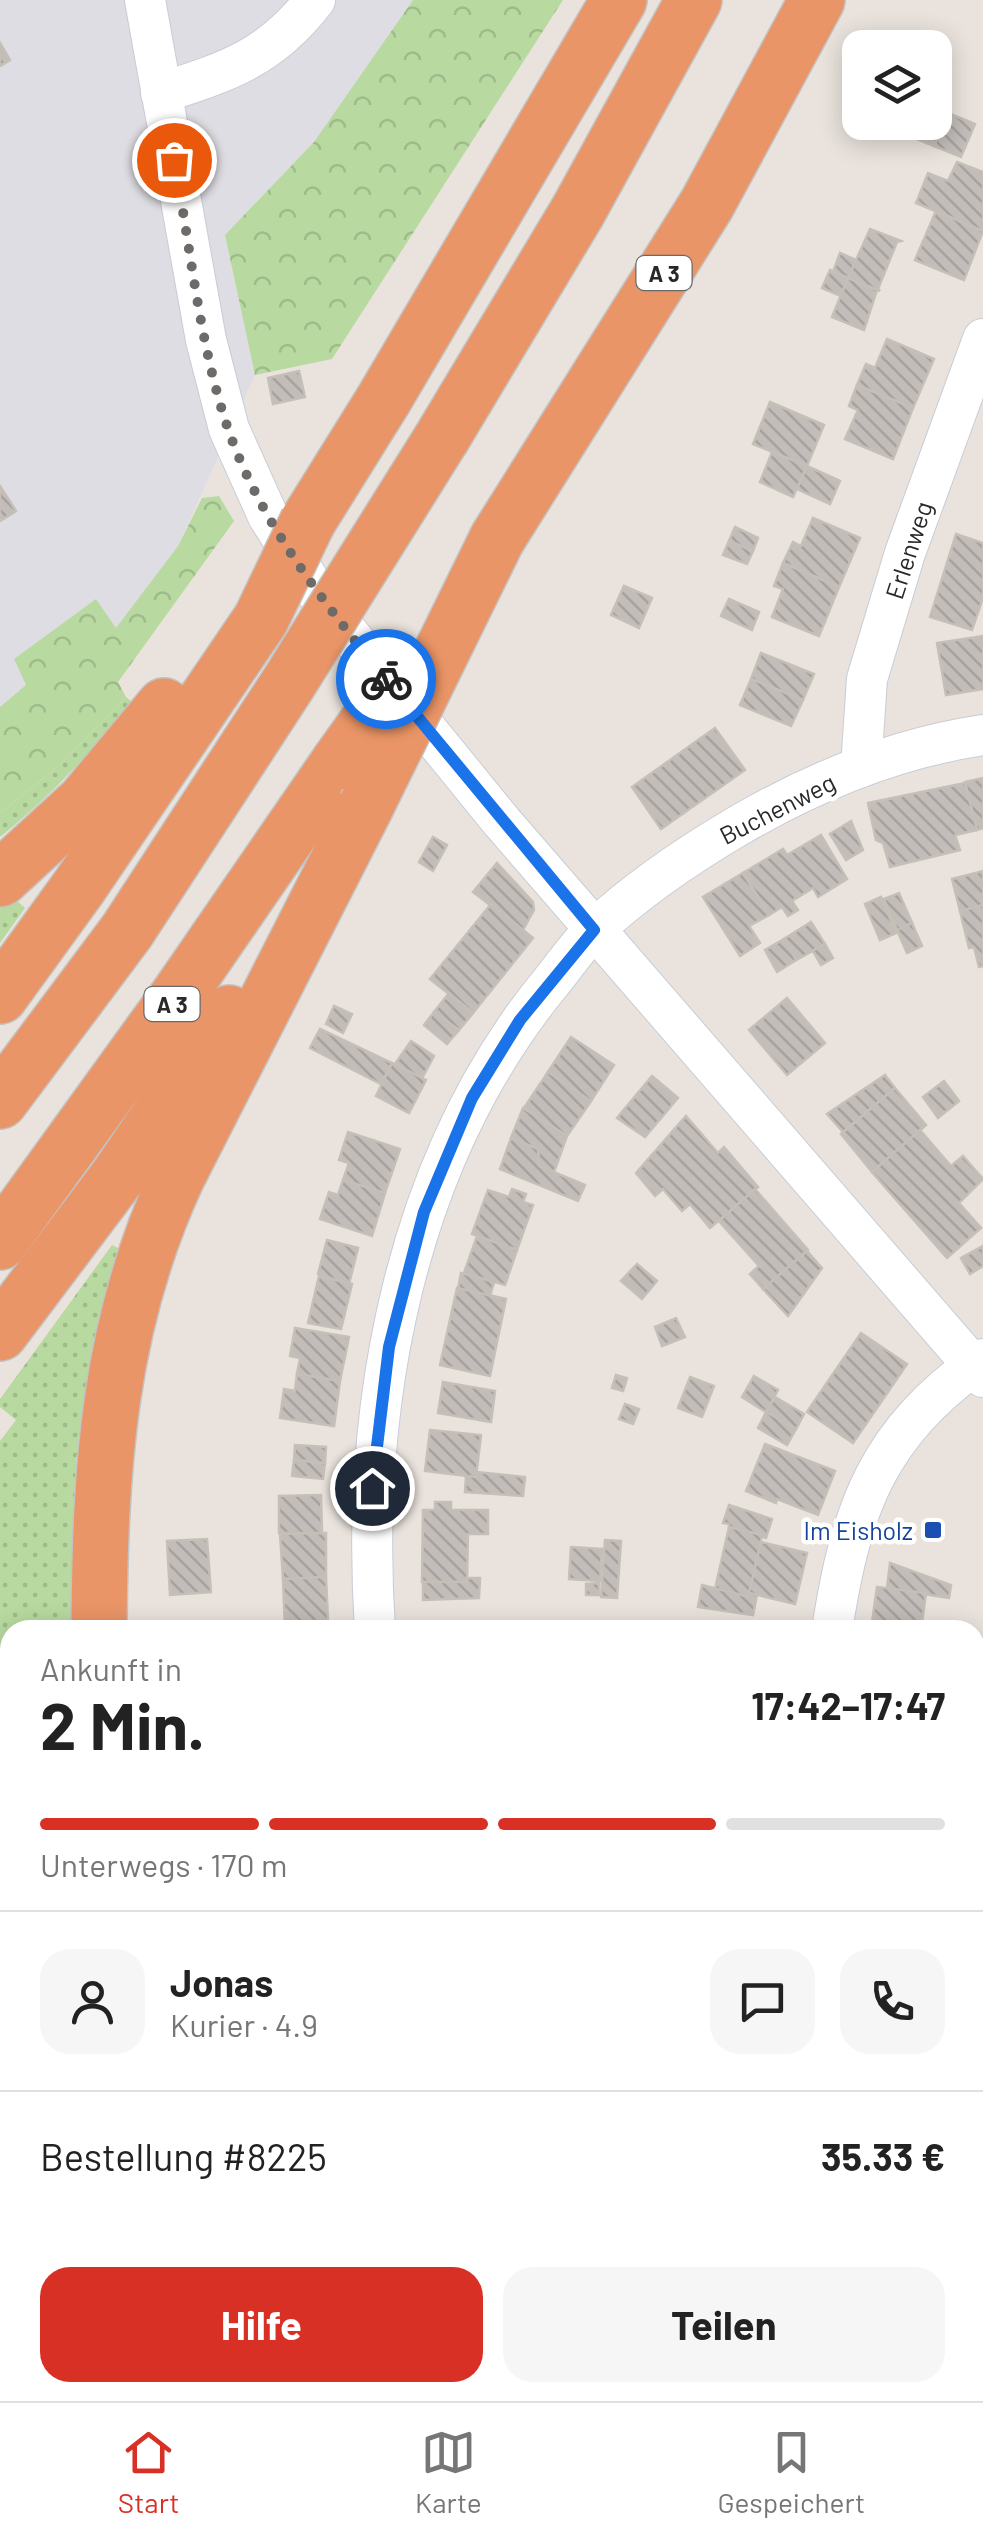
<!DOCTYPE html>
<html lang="de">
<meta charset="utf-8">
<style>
body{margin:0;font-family:Barlow,sans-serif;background:#f6f6f6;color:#222;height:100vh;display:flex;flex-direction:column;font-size:38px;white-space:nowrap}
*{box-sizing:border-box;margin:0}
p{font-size:32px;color:#767676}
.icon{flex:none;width:55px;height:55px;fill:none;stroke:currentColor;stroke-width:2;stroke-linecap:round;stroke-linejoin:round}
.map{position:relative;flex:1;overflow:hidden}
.details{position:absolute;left:0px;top:1620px;width:985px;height:782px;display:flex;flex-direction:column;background:#fff;border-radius:30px 30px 0 0;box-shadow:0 5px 25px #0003}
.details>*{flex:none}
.fabs{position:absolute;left:842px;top:30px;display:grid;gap:20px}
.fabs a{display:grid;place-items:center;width:110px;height:110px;border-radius:20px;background:#fff;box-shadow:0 5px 25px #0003;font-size:50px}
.pin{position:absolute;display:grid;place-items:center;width:85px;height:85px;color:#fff;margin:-42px;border:5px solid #fff;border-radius:50%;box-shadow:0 2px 10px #0007}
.courier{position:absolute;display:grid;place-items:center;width:100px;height:100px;margin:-50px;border:8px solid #1a73e8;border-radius:50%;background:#fff;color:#222;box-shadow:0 2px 12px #0007}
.headline em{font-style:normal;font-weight:700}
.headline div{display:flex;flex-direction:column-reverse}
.headline{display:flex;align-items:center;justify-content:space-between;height:170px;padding:0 40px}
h1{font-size:65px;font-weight:700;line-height:75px}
.bar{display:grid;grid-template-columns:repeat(4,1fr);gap:15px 10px;align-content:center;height:120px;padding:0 40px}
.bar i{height:12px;border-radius:8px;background:#e0e0e0}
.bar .on{background:#d93025}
.bar p{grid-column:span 4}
.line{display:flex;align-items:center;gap:25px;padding:0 40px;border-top:2px solid #e0e0e0}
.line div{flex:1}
.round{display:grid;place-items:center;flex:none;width:105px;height:105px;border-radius:30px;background:#f6f6f6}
.cta{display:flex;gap:20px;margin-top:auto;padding:20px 40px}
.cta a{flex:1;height:115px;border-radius:30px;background:#d93025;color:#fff;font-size:40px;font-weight:700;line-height:115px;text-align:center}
.cta a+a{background:#f6f6f6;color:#222}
.tab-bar{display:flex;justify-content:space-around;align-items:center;height:140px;border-top:2px solid #e0e0e0;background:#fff;font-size:28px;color:#767676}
.tab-bar a{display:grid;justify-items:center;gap:5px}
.tab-bar .on{color:#d93025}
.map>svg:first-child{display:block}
.industrial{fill:#dedde3}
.grass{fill:url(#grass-dots)}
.forest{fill:url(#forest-crowns)}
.building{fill:url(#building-back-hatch);stroke:#c5bfb7;stroke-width:2.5}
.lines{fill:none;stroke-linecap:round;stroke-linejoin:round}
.minor-casing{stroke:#c8ccd5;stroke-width:42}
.highway-casing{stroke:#c3c3c3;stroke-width:58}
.minor{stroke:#fff;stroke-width:40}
.highway{stroke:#ea9567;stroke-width:55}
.highway-bridge-casing{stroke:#c3c3c3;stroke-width:58;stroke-linecap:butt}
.highway-bridge{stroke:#ea9567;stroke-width:55}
.done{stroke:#6d6a68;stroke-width:10;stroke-dasharray:0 18}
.route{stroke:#1a73e8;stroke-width:12}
.transit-dot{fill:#1a4fb4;stroke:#fff;stroke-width:4}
.labels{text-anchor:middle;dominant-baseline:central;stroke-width:9;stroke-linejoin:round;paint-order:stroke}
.shield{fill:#fff;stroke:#696969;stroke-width:2.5}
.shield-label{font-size:22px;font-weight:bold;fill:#292929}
.street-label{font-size:25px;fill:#292929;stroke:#fff}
.transit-label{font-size:25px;fill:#164399;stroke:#fff;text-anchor:end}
</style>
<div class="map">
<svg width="983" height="2401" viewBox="0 0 983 2401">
<defs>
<pattern id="grass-dots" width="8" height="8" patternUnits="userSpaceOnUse" patternTransform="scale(2.5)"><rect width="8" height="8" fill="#b8daa0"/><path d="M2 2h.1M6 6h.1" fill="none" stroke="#9ebb8a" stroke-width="1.8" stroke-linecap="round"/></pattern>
<pattern id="forest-crowns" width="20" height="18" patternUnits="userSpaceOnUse" patternTransform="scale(2.5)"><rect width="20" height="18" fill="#b8daa0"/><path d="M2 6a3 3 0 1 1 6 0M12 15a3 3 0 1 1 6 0" fill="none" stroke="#9ebb8a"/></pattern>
<pattern id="building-back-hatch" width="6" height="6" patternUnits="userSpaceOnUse" patternTransform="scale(2.5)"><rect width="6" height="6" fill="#c2bdb9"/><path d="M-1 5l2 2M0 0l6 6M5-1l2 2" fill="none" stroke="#a7a29f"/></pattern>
</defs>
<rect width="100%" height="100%" fill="#eae3dd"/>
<polygon class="industrial" points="0,0 413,0 314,142 225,235 255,375 178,546 116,629 97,600 14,660 27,685 0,707"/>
<g class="grass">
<path d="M126,697L131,701C92,752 50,797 0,837V813L60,765Z"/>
<polygon points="14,898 25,908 0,943 0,908"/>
<path d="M112,1245L120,1249C94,1332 76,1419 74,1506C72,1548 77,1589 79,1630H10V1698L0,1691V1441L16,1420L0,1407V1399Z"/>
<polygon points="0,1753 10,1763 10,1857 0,1837"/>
<polygon points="10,2068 10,2220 0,2221 0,2077"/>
<polygon points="10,2278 10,2336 0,2330 0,2281"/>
<polygon points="292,2392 298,2401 127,2401 111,2393"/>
</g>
<g class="forest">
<polygon points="413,0 563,0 332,359 255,375 225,235 314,142"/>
<polygon points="219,496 234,521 118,682 126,697 60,765 0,813 0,707 26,685 14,659 96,599 116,628 178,546 202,498"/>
<polygon points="0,1837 10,1857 10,2068 0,2077"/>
</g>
<g class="building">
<polygon points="0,43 10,60 0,66"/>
<polygon points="935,107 948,113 934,146 883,125 935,122"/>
<polygon points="948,113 975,124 961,157 934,146"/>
<polygon points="957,162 983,172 983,231 916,203 928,173 948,181"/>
<polygon points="936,211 983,231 964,280 915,260"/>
<polygon points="870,229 901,241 897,242 878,289 880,291 848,278"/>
<polygon points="840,253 856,260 848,278 833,272"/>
<polygon points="830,270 848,278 841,296 822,288"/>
<polygon points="848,278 877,290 864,330 832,317"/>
<polygon points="887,339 934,359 913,408 857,385 866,364 875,368"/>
<polygon points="299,371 305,397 273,404 268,378"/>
<polygon points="857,385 913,408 893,459 845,439 858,410 849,406"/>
<polygon points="770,402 824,425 807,466 753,444"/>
<polygon points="772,452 807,466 793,497 760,482"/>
<polygon points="807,466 840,481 830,504 797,489"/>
<polygon points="0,486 16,511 0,521"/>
<polygon points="813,518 860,538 839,587 783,563 793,542 801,546"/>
<polygon points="735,527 758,538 753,551 729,541"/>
<polygon points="956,534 983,543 983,598 972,630 930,617"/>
<polygon points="729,541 753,551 747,564 723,555"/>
<polygon points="783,563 839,587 819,636 772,617 783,589 774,586"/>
<polygon points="624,586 652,598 639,628 611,615"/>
<polygon points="729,599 759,612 752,630 721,616"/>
<polygon points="983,636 983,689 946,695 937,643"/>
<polygon points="761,653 814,674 803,700 751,679"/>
<polygon points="751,679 803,700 791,726 740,705"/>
<polygon points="715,728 745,770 661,829 632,787"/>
<polygon points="983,778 983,828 977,830 965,782"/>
<polygon points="965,783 977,830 955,835 960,850 890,867 883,843 876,840 868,803"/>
<polygon points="851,821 863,850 846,860 830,834"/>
<polygon points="821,835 847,879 818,897 813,888 792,901 798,910 788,916 782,907 769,915 743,873 783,849 787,855"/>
<polygon points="433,837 447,845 433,871 419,862"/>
<polygon points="497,863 533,902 534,910 523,930 473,892"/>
<polygon points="983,871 983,905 960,911 952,879"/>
<polygon points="743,873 769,915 749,926 760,943 740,956 703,897"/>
<polygon points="899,893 912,923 897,930 884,899"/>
<polygon points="881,897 896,933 880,940 865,904"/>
<polygon points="491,904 533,938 473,1013 430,979"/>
<polygon points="983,905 983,966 979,967 974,947 969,948 960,911"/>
<polygon points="811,922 825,944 796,960 784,939"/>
<polygon points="912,923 922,946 907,953 897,930"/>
<polygon points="784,939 796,960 777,972 765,950"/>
<polygon points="825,944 833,958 821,965 813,951"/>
<polygon points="449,993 473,1013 459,1030 434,1012"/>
<polygon points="787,998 825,1043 787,1075 749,1030"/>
<polygon points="334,1006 352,1014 343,1033 326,1024"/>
<polygon points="434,1012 459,1030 447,1044 424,1025"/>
<polygon points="320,1029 392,1063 381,1084 310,1048"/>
<polygon points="571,1037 614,1065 591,1101 548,1072"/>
<polygon points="411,1041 434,1056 422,1078 395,1064"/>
<polygon points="392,1063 426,1080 409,1113 376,1096"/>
<polygon points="548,1072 591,1101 567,1136 524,1108"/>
<polygon points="885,1075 895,1088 843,1132 827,1114"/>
<polygon points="652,1076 678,1098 645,1137 617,1118"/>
<polygon points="944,1081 959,1101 938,1118 923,1097"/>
<polygon points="895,1088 926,1125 872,1172 841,1134"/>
<polygon points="523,1108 567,1136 554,1172 539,1166 538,1149 511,1138"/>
<polygon points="686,1116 718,1153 724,1147 758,1187 710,1228 690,1204 682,1211 663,1189 655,1196 636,1173"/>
<polygon points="920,1130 951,1166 963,1156 983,1179 959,1203 981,1228 947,1258 872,1172"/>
<polygon points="348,1132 400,1149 385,1193 343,1180 349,1163 339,1160"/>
<polygon points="511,1138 538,1149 539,1166 585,1185 578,1201 500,1169"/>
<polygon points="343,1180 385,1193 372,1236 320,1219 329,1192 338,1195"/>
<polygon points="512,1189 526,1194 523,1202 533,1205 517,1250 472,1234 488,1190 509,1197"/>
<polygon points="755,1189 808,1250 763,1289 750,1274 759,1266 719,1221"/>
<polygon points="477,1236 517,1250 505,1285 464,1273"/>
<polygon points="327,1240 358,1248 349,1284 318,1274"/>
<polygon points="983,1246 983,1266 970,1274 961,1258"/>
<polygon points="807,1251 822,1268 788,1316 763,1289"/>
<polygon points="637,1264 657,1281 642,1299 621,1281"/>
<polygon points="461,1273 494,1282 490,1296 458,1289"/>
<polygon points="319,1276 352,1284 341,1329 308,1323"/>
<polygon points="457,1288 506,1299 490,1376 440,1365"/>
<polygon points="676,1318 685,1337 662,1346 655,1327"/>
<polygon points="295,1328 349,1337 340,1381 297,1374 300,1358 290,1356"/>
<polygon points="861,1333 907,1364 853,1443 807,1412"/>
<polygon points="297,1374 340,1381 334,1426 280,1418 284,1389 295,1391"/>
<polygon points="616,1375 627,1378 623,1391 612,1388"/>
<polygon points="754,1376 778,1390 766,1412 742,1397"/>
<polygon points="690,1377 714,1386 702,1417 678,1408"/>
<polygon points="443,1382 495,1391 491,1422 438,1413"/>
<polygon points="775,1397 804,1414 796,1429 766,1412"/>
<polygon points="625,1404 639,1409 633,1424 619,1419"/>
<polygon points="766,1412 796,1429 787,1445 758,1428"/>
<polygon points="430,1430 481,1435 476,1477 425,1471"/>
<polygon points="765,1444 835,1471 818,1515 777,1499 776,1503 746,1491"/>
<polygon points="295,1445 326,1447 325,1463 294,1460"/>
<polygon points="294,1460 325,1463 323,1479 292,1476"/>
<polygon points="477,1472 525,1477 523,1496 465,1492 466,1476 476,1477"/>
<polygon points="321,1495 322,1533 279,1533 279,1496"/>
<polygon points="435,1502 451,1502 451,1510 488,1510 488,1534 468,1534 467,1582 422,1582 423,1510 435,1510"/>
<polygon points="729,1505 772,1519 766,1538 729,1527 729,1524 723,1523"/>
<polygon points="729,1527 762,1535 749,1597 715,1589"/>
<polygon points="326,1533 326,1577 283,1579 280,1534"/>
<polygon points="207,1539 211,1592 170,1595 167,1541"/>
<polygon points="605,1540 621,1541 617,1598 601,1597"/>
<polygon points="761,1542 807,1553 795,1604 749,1593"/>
<polygon points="571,1547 602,1549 600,1581 569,1579"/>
<polygon points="890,1563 951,1585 949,1598 887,1588"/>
<polygon points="326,1577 328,1621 333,1622 333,1630 285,1630 283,1579"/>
<polygon points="467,1578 480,1578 479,1598 423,1600 423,1582 467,1582"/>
<polygon points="599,1583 599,1595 586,1595 586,1584"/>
<polygon points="702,1585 749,1597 749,1593 757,1595 753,1615 698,1607"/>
<polygon points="877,1587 926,1593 921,1630 871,1630"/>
<polygon points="527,1624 527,1630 463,1630"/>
<polygon points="983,1855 983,1885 975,1869 975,1858"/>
<polygon points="983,2168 983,2220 975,2224 975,2172"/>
<polygon points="478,2392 507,2392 503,2401 474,2401"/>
<polygon points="618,2392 665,2392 673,2401 609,2401"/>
<polygon points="812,2392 871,2392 873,2398 867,2401 816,2401"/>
<polygon points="881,2392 895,2392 899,2401 867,2401"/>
</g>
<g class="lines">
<g class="minor-casing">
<g id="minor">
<polyline points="145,0 206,340 229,429 268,516 322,601 502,822 983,1377"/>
<path d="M161,93C229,71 270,58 315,0"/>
<polyline points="861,767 867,679 905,553 983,339"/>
<path d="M375,1630C360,1404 405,1159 552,981C566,964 579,944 595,929C637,890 687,856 736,827C811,783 896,748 983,735"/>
<path d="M832,1630C851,1508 877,1433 983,1359"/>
<polyline points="975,2094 983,2111"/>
<polyline points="723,2392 731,2401"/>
</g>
</g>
<g class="highway-casing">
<g id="highway">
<polyline points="443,436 578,211 694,0"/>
<polyline points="308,521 384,399 619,0"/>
<polyline points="497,539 707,204 817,0"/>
<polyline points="0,879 84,802 164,706"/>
<polyline points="0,996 79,887 261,619"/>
<polyline points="0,1101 127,931 288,684"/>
<polyline points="0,1242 180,993 339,762"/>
<polyline points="0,1333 119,1175 229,1013"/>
<path d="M99,1630C100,1469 108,1326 177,1177L366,806"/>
<polyline points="0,1711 10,1719"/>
<polyline points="0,2264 10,2261"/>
<polyline points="0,2362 10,2368"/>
<polyline points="52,2392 67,2401"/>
<polyline points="310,2392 315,2401"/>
</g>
</g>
<use href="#minor" class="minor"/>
<use href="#highway" class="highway"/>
<g class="highway-bridge-casing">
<g id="highway-bridge">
<polyline points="261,619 308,521"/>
<polyline points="288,684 443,436"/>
<polyline points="339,762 403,672"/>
<polyline points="366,806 497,539"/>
</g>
</g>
<use href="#highway-bridge" class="highway-bridge"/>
</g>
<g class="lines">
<path class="done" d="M174,160C191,249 199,343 228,429C261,524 324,603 386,679"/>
<polyline class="route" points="372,1488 389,1347 424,1212 472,1098 520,1020 594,930 386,679"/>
</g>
<rect class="transit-dot" x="923" y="1520" width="20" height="20" rx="5"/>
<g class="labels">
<g class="shield">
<rect x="636.5" y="256" width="55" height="34" rx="8"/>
<rect x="144.5" y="987" width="55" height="34" rx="8"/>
</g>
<g class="shield-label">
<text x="664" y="273">A 3</text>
<text x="172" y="1004">A 3</text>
</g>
<g class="street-label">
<text transform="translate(908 550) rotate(-72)">Erlenweg</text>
<text transform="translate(777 808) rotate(-27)">Buchenweg</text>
</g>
<g class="transit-label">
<text x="913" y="1530">Im Eisholz</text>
</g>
</g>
</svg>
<div class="fabs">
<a><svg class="icon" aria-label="layers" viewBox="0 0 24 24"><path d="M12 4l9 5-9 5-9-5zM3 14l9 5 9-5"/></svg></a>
</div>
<div class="pin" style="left:174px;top:160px;background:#ea580c"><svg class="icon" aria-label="bag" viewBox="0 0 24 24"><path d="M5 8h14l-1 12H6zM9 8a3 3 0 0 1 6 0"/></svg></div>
<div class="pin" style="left:372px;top:1488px;background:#1f2937"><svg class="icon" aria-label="home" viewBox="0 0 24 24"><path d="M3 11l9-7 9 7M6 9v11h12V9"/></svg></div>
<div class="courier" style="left:386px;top:679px"><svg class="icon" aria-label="bike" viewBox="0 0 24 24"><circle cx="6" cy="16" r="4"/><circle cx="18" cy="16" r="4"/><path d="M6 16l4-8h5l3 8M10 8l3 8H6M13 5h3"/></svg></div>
<section class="details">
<div class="headline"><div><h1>2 Min.</h1><p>Ankunft in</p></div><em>17:42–17:47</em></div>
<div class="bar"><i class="on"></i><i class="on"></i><i class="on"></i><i></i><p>Unterwegs · 170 m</p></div>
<div class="line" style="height:180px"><a class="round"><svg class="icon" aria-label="person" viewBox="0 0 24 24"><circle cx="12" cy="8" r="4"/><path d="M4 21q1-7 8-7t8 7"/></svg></a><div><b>Jonas</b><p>Kurier · 4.9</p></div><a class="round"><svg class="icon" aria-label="chat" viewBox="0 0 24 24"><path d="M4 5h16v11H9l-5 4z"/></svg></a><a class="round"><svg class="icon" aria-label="phone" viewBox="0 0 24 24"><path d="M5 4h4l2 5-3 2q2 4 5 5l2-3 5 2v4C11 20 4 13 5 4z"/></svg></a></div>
<div class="line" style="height:130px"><div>Bestellung #8225</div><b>35.33 €</b></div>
<div class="cta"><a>Hilfe</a><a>Teilen</a></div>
</section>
</div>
<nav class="tab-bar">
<a class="on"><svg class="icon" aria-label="home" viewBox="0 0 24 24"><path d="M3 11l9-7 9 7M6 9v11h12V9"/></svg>Start</a>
<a><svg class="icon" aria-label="map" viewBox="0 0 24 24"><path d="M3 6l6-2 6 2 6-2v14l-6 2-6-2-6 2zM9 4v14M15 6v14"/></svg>Karte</a>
<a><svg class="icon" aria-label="saved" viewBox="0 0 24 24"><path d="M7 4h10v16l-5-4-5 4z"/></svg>Gespeichert</a>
</nav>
